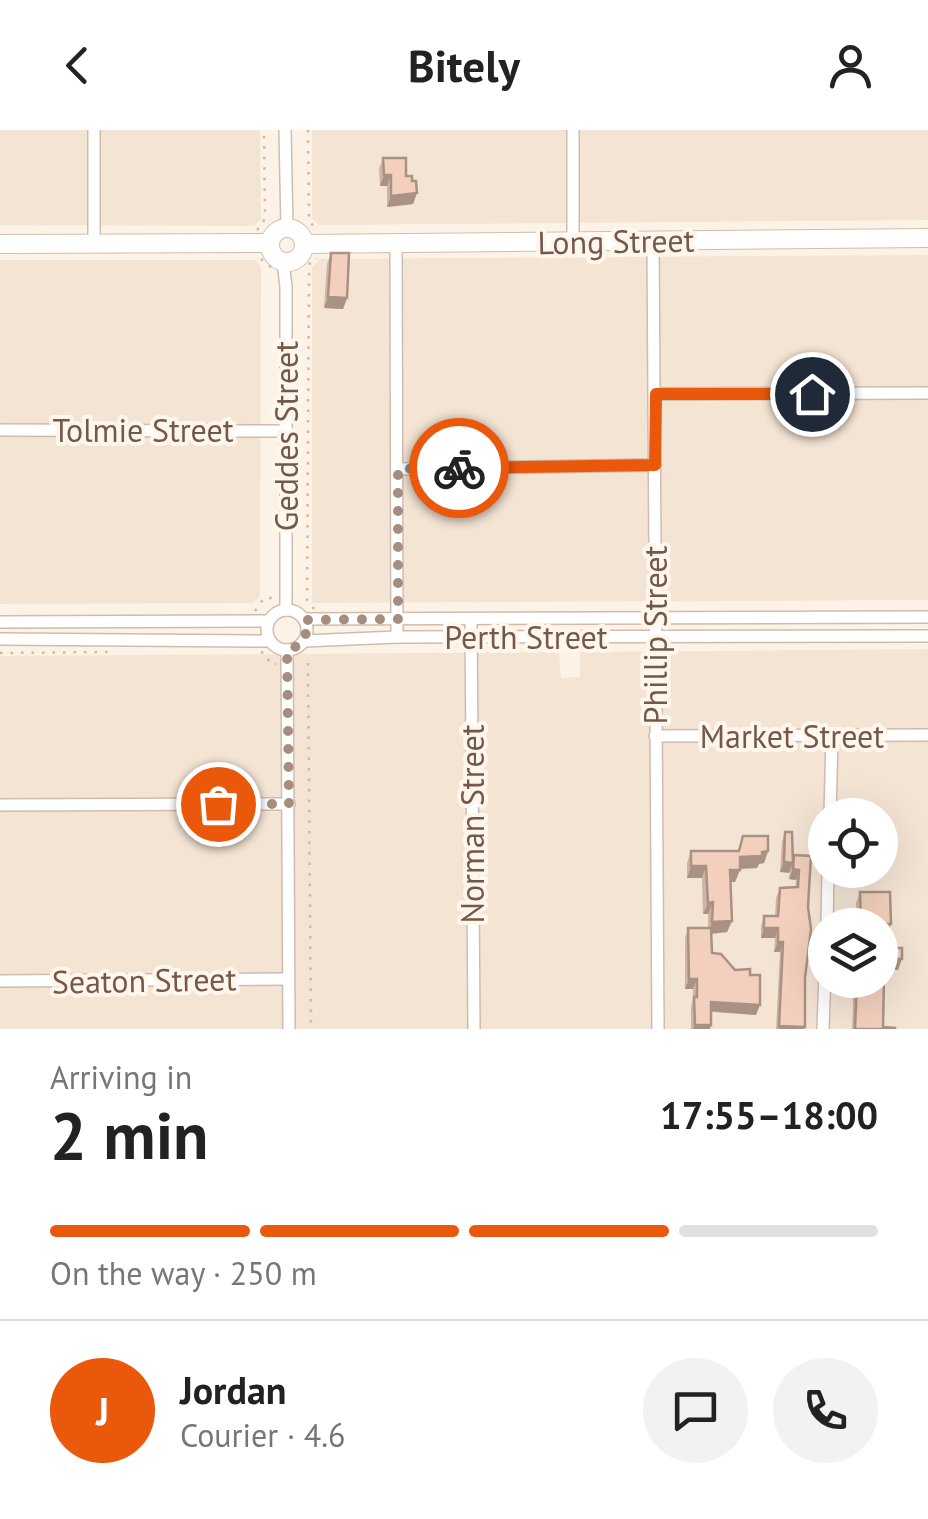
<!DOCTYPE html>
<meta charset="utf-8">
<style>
body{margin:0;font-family:"PT Sans",sans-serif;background:#f2f2f2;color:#222;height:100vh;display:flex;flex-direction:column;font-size:38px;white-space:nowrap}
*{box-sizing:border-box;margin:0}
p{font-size:32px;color:#767676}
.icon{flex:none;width:55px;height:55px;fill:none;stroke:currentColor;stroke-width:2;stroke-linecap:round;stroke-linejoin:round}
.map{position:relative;height:899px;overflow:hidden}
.drawer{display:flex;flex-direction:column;background:#fff;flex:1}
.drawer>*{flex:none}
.tools{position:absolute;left:808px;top:668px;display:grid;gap:20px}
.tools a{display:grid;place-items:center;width:90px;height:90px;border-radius:50%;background:#fff;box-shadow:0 10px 40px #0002;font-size:50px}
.pin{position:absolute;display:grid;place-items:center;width:85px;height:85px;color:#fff;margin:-42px;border:5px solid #fff;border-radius:50%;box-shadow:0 2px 10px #0007}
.courier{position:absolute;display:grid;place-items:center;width:100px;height:100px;margin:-50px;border:8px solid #ea580c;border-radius:50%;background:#fff;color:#222;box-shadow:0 2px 12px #0007}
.summary em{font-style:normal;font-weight:600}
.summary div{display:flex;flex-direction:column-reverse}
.summary{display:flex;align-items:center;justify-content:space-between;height:170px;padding:0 50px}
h1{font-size:65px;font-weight:600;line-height:75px}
.bar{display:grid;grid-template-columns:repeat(4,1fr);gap:15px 10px;align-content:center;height:120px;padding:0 50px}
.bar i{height:12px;border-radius:8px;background:#e0e0e0}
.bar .current{background:#ea580c}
.bar p{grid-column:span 4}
.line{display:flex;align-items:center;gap:25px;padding:0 50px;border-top:2px solid #e0e0e0}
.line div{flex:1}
.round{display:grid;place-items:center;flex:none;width:105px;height:105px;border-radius:52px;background:#f2f2f2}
header{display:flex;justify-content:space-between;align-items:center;height:130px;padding:0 50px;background:#fff;font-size:45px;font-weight:600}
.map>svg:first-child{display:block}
.residential{fill:#f4e4d4;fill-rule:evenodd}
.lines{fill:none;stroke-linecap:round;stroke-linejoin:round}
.street-casing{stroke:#d0bcae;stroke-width:14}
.secondary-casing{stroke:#d3bcac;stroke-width:20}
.path{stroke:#d7b3a0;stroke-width:2.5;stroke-dasharray:2.5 8;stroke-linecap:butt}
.street{stroke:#fff;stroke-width:11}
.secondary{stroke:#fff;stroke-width:18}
.wall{fill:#d0b3a3}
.shaded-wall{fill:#a99284}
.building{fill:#f2d0bd;stroke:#a99284;stroke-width:2.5}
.done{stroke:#a58e81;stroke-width:10;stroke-dasharray:0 18}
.route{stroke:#ea580c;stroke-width:12}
.labels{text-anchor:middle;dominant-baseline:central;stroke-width:8;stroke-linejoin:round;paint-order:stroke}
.street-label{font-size:32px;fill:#76584a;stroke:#fff7ec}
</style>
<header><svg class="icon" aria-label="back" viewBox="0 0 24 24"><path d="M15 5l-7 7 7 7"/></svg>Bitely<svg class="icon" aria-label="person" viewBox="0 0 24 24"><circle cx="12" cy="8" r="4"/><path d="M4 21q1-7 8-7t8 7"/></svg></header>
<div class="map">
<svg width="928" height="899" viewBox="0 0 928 899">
<rect width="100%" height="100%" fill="#fcf3e6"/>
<g class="residential">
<polygon points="0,0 260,0 261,89 254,96 0,95"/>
<polygon points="312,0 928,0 928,90 319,95 312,88"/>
<polygon points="928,125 928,470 312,473 312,138 320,129"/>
<polygon points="0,130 256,130 261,137 260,467 253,473 0,474"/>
<path d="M928,519V899H0V526L559,522L561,548L580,547V522ZM825,685H880V740H825ZM825,795H880V850H825Z"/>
</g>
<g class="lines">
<g class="street-casing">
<g id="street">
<polyline points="94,0 94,114"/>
<polyline points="285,0 287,98"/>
<polyline points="573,0 573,111"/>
<polyline points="653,110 658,899"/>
<polyline points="396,112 397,507"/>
<polyline points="283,132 286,157 286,480"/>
<polyline points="656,264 928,263"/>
<polyline points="0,300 287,301"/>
<polyline points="398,339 655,335"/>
<circle cx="287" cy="500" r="20"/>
<polyline points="304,489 928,487"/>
<polyline points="471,489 474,899"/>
<polyline points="0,492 268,491"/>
<polyline points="0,509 269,511"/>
<polyline points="304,511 397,507 928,506"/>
<polyline points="287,520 289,899"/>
<polyline points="655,606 928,605"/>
<polyline points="0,675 289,674"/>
<polyline points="830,685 832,607"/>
<polyline points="827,795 828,740"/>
<polyline points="0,851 288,849"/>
<polyline points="823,899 825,843"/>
</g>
</g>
<g class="secondary-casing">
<g id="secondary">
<circle cx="287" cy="115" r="17"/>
<polyline points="0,114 270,113"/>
<polyline points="304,114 928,108"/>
</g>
</g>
<g class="path">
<polyline points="308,0 309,91 317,100"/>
<polyline points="257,100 263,94 265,85 264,0"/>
<polyline points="261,129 274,140"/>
<polyline points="314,479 307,470 309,146 310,132 317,128"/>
<polyline points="255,481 264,468 275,468"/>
<polyline points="261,522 266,524 270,534 276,534"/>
<polyline points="0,523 113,522"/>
<polyline points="308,533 311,899"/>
</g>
<use href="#street" class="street"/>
<use href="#secondary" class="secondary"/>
</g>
<g class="wall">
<polygon points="383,28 412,51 417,63 413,74 387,77 387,56 380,56 379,39"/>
<polygon points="331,123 347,168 343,179 324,178 327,134"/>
<polygon points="785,702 793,728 811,726 805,848 804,899 776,899 780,822 774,822 775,808 761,808 761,796 764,786 775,786 776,768 780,758 795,758 796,750 789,749 790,742 780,742 782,712"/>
<polygon points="743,706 768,721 764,733 759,734 757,738 740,739 735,752 730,752 732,791 727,802 711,804 712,823 756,885 711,882 710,899 691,899 691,876 693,869 693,859 685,859 685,808 688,798 708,798 708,784 703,784 702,748 687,748 687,733 691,721 738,721"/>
<polygon points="860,762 887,804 885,804 885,818 898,840 881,840 883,897 895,899 852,899 853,879 852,850 880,850 880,795 857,795 856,773"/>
</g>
<g class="shaded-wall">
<polygon points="384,45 391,45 387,56 380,56"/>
<polygon points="417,63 413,74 387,77 391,66"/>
<polygon points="328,167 347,168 343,179 324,178"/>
<polygon points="768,721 764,733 759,734 757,738 735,739 740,727"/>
<polygon points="784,732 793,733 789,743 780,742"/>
<polygon points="691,736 706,736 702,748 687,748"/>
<polygon points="793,739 799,740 796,750 789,749"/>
<polygon points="730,740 740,740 735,752 726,752"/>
<polygon points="713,772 708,784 703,784 708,773"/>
<polygon points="732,791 727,802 708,804 712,792"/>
<polygon points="885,794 891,794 887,804 881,804"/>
<polygon points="764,798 778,798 775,808 761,808"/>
<polygon points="778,812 783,812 780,822 774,822"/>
<polygon points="881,829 902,829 898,840 880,840"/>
<polygon points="689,849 697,849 693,859 685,859"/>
<polygon points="711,872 760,875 756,885 708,881"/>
<polygon points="695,895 711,895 710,899 693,899"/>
<polygon points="779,896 805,897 804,899 778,899"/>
</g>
<g class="building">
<polygon points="383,28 406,28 406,46 412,46 412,51 416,51 417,63 391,66 391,45 384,45"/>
<polygon points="331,123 349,123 347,168 328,167"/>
<polygon points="785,702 792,702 793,733 784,732"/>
<polygon points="743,706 768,706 768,721 762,722 762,726 740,727 740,740 730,740 732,791 712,792 713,772 708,773 706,736 691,736 691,721 739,721"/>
<polygon points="794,725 811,726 808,777 811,799 805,848 805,897 779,896 783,812 778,812 778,798 764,798 764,786 778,786 780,758 798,757 799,740 793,739"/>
<polygon points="860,762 890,762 891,794 885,794 885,818 902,818 902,829 881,829 881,847 884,847 883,897 895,898 895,899 855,899 857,850 880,850 880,795 861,795"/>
<polygon points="688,798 711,798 712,823 721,824 735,840 750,839 750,845 760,845 760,875 711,872 711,895 695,895 694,867 697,867 697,849 689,849"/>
</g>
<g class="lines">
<polyline class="done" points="218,674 289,674 287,520 300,515 306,507 304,490 398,489 398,339 459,338"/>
<polyline class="route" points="459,338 655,335 656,264 812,264"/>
</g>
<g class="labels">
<g class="street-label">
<text transform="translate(616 111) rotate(-1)">Long Street</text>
<text x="143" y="300">Tolmie Street</text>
<text transform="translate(286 306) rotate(-90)">Geddes Street</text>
<text transform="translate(655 505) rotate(-90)">Phillip Street</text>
<text x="526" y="507">Perth Street</text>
<text x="792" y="606">Market Street</text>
<text transform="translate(472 694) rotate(-90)">Norman Street</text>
<text transform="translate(144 850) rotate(-1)">Seaton Street</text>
</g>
</g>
</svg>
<div class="tools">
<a><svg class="icon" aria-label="locate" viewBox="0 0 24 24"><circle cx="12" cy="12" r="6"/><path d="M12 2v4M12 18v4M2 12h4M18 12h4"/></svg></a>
<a><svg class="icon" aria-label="layers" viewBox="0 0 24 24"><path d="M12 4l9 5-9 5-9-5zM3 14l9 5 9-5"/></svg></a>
</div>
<div class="pin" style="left:218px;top:674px;background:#ea580c"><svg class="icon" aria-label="bag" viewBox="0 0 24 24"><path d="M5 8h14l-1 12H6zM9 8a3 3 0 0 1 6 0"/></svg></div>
<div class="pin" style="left:812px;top:264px;background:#1f2937"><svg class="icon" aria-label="home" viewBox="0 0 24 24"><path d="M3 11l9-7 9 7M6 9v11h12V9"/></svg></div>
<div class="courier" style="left:459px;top:338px"><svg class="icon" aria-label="bike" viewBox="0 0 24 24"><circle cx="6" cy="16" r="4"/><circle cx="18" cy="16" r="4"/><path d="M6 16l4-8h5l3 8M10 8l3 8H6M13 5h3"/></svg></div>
</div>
<section class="drawer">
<div class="summary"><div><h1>2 min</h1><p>Arriving in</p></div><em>17:55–18:00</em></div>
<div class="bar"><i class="current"></i><i class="current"></i><i class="current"></i><i></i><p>On the way · 250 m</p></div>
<div class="line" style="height:180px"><b class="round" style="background:#ea580c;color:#fff">J</b><div><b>Jordan</b><p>Courier · 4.6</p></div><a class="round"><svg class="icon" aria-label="chat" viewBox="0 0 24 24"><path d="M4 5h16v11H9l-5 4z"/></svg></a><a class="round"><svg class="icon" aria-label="phone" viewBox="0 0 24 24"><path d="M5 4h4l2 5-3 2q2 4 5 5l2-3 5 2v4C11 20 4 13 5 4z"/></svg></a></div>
</section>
